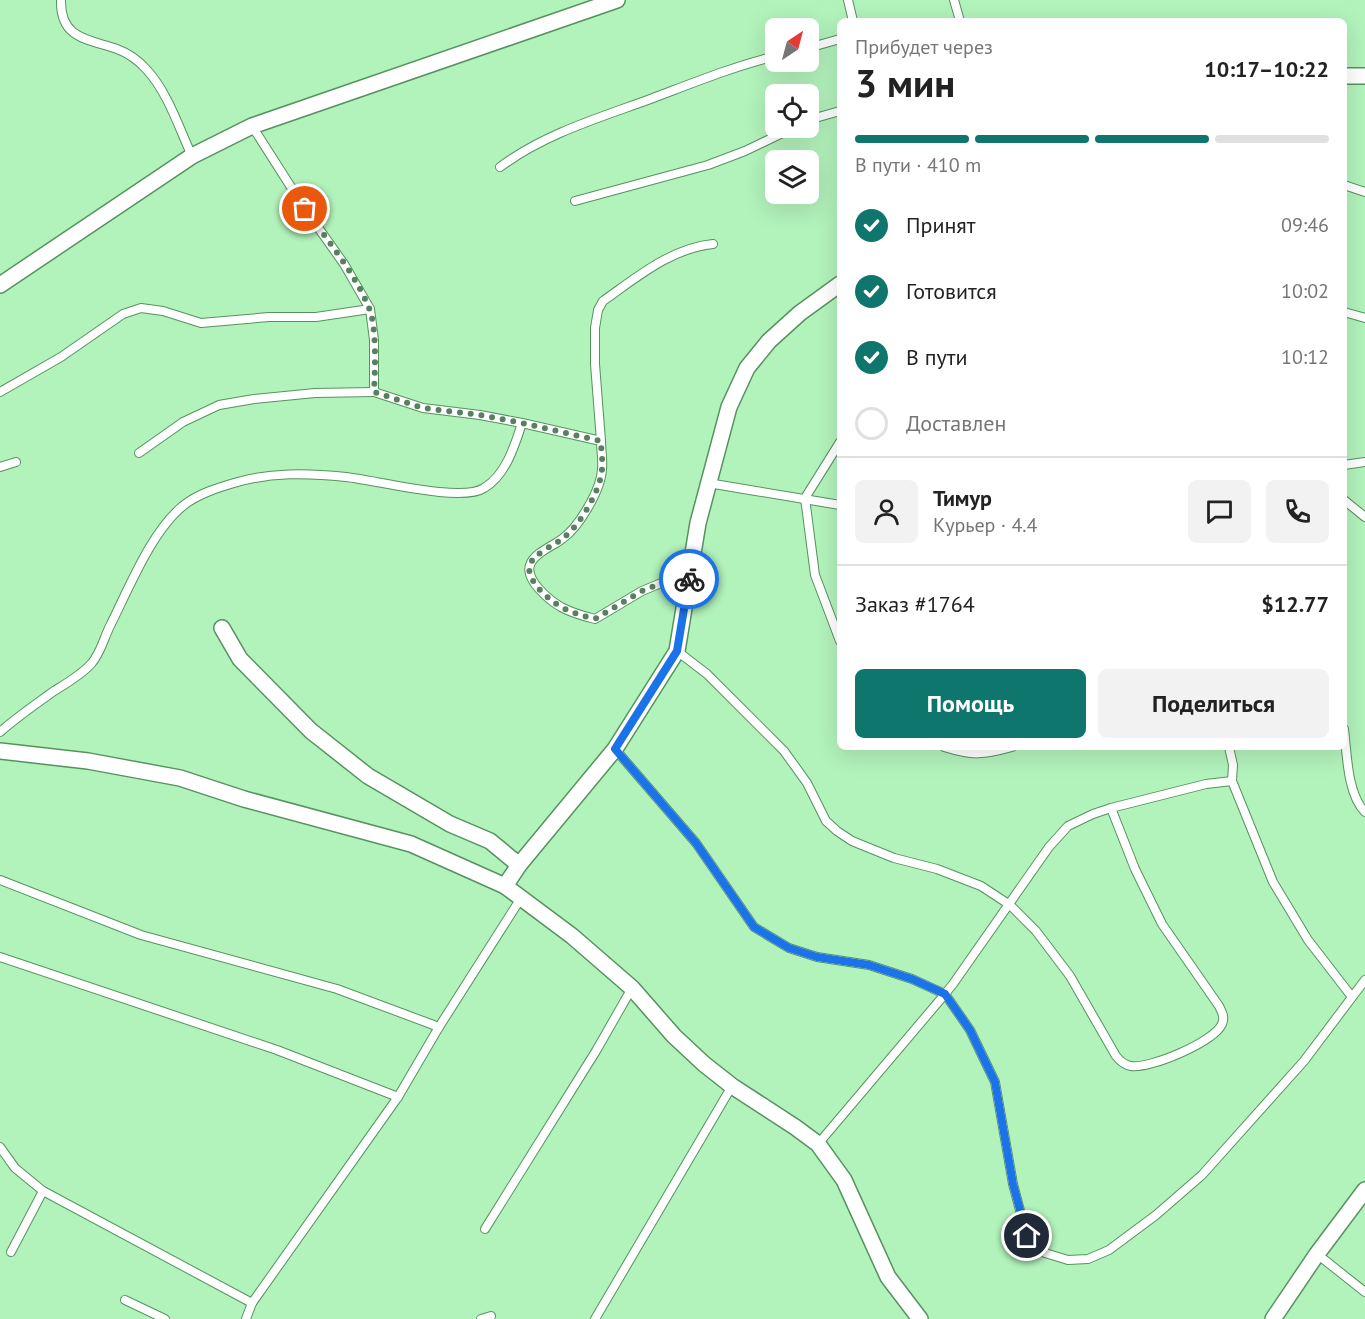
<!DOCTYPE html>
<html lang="ru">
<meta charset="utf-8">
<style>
body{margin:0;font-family:"PT Sans",sans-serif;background:#f2f2f2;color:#222;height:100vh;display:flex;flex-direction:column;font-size:22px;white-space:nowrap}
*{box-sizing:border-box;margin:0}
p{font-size:20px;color:#767676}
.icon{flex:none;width:33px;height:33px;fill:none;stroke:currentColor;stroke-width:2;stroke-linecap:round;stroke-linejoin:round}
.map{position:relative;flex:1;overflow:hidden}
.sheet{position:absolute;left:837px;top:18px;width:510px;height:732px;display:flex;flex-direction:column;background:#fff;border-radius:9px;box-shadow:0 6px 24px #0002}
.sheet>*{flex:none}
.needle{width:39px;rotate:36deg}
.tools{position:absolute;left:765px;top:18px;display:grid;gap:12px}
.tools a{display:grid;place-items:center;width:54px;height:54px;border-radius:9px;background:#fff;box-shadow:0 6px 24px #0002;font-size:30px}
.pin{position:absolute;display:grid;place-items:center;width:51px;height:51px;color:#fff;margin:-26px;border:3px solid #fff;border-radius:50%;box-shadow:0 2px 6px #0007}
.courier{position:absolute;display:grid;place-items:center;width:60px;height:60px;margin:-30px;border:4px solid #1a73e8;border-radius:50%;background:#fff;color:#222;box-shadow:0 2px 8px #0007}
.overview em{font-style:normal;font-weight:700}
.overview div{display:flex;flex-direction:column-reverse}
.overview{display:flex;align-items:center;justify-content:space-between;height:102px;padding:0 18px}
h1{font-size:39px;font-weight:700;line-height:45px}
.bar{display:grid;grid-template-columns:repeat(4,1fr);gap:9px 6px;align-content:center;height:72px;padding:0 18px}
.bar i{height:8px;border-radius:4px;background:#e0e0e0}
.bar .on{background:#0f766e}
.bar p{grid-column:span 4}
.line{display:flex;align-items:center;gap:15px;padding:0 18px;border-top:2px solid #e0e0e0}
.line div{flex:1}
.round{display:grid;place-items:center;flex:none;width:63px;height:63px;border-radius:9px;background:#f2f2f2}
ol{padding:0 18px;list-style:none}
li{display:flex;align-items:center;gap:18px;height:66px}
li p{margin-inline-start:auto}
li .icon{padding:6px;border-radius:50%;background:#0f766e;color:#fff;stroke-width:4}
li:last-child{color:#767676}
li i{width:33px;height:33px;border:3px solid #e0e0e0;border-radius:50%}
.action{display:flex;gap:12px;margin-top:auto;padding:12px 18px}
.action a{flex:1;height:69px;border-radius:9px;background:#0f766e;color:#fff;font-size:24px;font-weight:700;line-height:69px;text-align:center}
.action a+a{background:#f2f2f2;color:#222}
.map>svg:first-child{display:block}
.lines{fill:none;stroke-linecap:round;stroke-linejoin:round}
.service-casing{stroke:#569260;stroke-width:10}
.minor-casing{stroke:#569260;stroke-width:18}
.service{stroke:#fff;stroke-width:8}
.minor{stroke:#fff;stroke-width:15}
.done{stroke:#59805e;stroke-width:6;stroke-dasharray:0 10.8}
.route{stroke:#1a73e8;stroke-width:8}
</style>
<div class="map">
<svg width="1365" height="1319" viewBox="0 0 1365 1319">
<rect width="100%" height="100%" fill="#b2f2bb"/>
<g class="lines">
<g class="service-casing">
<g id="service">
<path d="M61,0C60,39 88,39 117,49C128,53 139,61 147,70C168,93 179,128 192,156"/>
<polyline points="848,0 853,21"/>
<polyline points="954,0 960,21"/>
<polyline points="808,48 840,39"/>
<polyline points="808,120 840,111"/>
<polyline points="252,126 305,209 344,264 370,309 374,340 374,392 423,408 480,415 522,423"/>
<path d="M500,167C543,135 595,119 645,101C688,85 731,67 776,56"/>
<polyline points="1344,185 1365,192"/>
<polyline points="575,201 708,165 745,151 793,128"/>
<polyline points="1344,312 1365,318"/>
<polyline points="0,392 61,357 123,314 141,308 163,311 201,323 269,317 316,317 370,309"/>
<path d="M601,441L595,364V328L598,310L603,301C636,278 671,248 713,244"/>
<polyline points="840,442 805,498 815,575 840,641"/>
<polyline points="139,453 183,422 219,405 254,399 315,393 374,392"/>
<polyline points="1344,465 1365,462"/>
<polyline points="0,467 16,462"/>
<polyline points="708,483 840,505"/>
<polyline points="1344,500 1365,517"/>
<path d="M677,651L707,674L784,751L807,783L826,821L837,831L852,841L894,858L937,869L981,886L1010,905L1036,931L1070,976L1116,1056C1120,1061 1124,1065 1131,1066C1150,1069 1214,1042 1222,1024C1225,1017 1222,1012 1219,1006L1162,924L1135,869L1111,808L1206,784L1232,781"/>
<path d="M1344,729C1347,753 1347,794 1365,812"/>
<path d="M0,732C17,717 36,704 54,691C67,683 81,675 91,664C101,653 104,637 111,624C129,588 152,530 184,505C198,494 217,488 234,483C270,472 308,473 346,477C375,480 462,503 484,488C506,475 515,445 522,423L601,441C601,450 603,460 602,469C601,490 579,527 562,539C553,546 534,553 530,565C525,580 549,600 561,607C572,613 583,616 595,619L642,591L690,571"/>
<path d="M944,747C973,756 983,755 1012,747"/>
<polyline points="1229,747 1233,765 1232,781 1273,882 1308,940 1352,997"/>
<polyline points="615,749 696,843 754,927 789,948 817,957 869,965 912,979 945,994 818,1144"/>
<polyline points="1111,808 1093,814 1068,826 1049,847 953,984 945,994 970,1030 995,1082 1013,1184 1027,1237 1035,1246 1045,1253 1068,1260 1088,1259 1109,1250 1156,1215 1202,1175 1304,1061 1365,980"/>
<polyline points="0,880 141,935 337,989 439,1027"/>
<polyline points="0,957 277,1050 398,1097"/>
<polyline points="0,1147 15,1168 43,1191 252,1303"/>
<polyline points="485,1229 596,1051 632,988"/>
<polyline points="11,1252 43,1191"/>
<polyline points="1317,1254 1365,1292"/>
<polyline points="125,1300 165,1319"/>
<polyline points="246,1319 252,1303 398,1097 439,1027 521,898"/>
<polyline points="481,1319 491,1316"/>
<polyline points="595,1319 732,1086"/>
</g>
</g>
<g class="minor-casing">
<g id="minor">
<polyline points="1344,76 1365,76"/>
<polyline points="0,285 192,156 252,126 617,0"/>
<polyline points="222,628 240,659 311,731 368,776 450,824 490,841 519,865"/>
<polyline points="0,751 88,761 180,778 244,799 411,844 505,886 572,936 632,988 674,1036 704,1064 732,1086 795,1127 818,1144 844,1180 888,1277 920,1319"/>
<polyline points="505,886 519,865 615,749 677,651 698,523 729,407 747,368 769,341 800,313 840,284"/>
<polyline points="1273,1319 1317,1254 1365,1190"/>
</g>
</g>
<use href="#service" class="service"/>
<use href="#minor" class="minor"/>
</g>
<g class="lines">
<path class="done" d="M305,209C327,240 355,273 369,308C377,327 375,370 374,392L423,408L480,415L522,423L601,441C601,450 603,460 602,469C601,490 579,527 562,539C553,546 533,554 530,565C525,580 549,600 561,607C572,613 583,616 595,619L642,591L690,571L689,579"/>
<polyline class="route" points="689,579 677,651 615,749 696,843 754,927 789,948 817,957 869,965 912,979 945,994 970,1030 995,1082 1013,1184 1027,1236"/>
</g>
</svg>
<div class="tools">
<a><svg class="needle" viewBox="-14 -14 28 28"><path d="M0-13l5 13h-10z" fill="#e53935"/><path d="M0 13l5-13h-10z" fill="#767676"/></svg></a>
<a><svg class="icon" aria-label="locate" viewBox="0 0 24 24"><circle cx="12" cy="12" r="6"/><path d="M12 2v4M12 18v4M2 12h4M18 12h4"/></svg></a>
<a><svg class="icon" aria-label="layers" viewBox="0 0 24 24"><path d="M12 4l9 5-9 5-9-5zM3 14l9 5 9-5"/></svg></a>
</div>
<div class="pin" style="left:305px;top:209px;background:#ea580c"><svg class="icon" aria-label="bag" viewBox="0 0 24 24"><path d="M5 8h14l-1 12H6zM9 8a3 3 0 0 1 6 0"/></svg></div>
<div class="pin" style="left:1027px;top:1236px;background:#1f2937"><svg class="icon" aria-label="home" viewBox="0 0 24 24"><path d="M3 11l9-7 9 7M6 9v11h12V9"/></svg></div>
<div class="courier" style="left:689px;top:579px"><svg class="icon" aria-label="bike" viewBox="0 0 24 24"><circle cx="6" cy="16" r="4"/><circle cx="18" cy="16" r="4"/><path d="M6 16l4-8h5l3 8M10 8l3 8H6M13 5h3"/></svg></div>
<section class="sheet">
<div class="overview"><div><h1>3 мин</h1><p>Прибудет через</p></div><em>10:17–10:22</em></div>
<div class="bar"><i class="on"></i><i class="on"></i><i class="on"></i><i></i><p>В пути · 410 m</p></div>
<ol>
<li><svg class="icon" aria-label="check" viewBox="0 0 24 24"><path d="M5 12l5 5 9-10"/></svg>Принят<p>09:46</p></li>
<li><svg class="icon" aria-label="check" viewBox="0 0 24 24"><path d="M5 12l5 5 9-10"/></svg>Готовится<p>10:02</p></li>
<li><svg class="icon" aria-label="check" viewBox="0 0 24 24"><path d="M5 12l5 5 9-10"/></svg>В пути<p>10:12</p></li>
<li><i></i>Доставлен</li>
</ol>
<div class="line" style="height:108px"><a class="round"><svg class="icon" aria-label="person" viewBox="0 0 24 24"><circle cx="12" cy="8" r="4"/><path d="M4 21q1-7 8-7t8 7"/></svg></a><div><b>Тимур</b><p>Курьер · 4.4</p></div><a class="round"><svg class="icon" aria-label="chat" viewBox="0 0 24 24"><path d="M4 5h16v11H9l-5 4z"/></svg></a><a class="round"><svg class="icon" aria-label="phone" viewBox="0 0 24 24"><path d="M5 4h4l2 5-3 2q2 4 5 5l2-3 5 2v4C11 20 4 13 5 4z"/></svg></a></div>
<div class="line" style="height:78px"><div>Заказ #1764</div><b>$12.77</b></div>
<div class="action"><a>Помощь</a><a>Поделиться</a></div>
</section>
</div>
